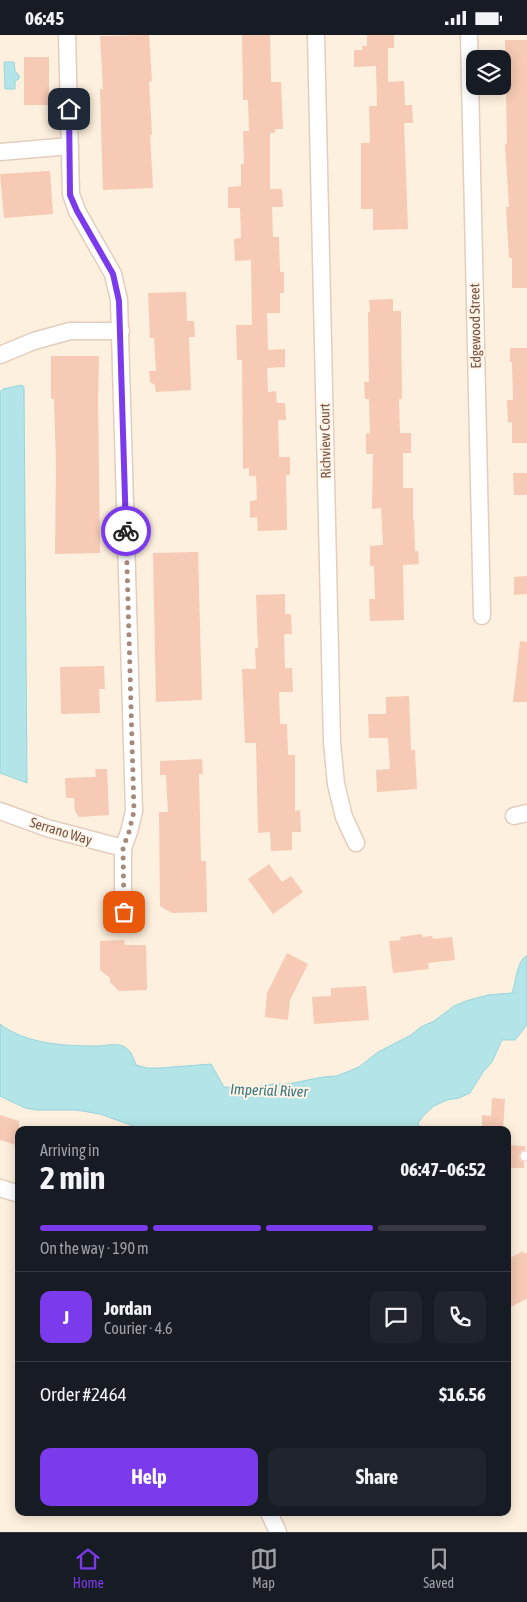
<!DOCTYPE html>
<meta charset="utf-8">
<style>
body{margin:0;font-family:"Asap Condensed",sans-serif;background:#20242c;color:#f1f3f6;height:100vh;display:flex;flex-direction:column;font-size:19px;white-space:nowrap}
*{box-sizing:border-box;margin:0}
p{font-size:16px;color:#9ea1a6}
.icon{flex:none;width:28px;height:28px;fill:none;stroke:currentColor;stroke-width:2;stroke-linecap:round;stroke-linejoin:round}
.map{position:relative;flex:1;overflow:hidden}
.sheet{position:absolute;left:15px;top:1091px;width:496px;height:390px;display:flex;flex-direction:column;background:#171b24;border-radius:10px;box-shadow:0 2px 12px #0003}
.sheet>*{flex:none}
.buttons{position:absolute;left:466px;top:15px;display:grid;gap:10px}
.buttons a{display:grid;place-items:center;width:45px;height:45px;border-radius:10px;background:#171b24;box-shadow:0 2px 12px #0003;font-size:25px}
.pin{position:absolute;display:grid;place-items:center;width:42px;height:42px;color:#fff;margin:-21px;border-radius:10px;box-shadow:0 2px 8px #0006}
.courier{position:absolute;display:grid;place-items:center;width:50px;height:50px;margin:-25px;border:4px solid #7c3aed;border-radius:50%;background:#fff;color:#222;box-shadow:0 1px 6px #0007}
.overview em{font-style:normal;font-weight:700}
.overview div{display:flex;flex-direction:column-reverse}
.overview{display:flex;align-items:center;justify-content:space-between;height:85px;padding:0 25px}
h1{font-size:32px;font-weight:700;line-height:38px}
.bar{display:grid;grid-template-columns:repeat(4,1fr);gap:8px 5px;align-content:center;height:60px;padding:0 25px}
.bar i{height:6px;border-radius:4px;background:#363941}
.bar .on{background:#7c3aed}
.bar p{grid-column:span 4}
.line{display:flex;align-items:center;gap:12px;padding:0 25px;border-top:1px solid #363941}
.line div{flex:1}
.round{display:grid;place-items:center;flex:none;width:52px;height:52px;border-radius:10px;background:#20242c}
.cta{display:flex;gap:10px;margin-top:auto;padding:10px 25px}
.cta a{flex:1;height:58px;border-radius:10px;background:#7c3aed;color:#fff;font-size:20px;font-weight:700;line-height:58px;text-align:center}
.cta a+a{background:#20242c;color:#f1f3f6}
.status{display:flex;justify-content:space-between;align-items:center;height:35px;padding:0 25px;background:#171b24;direction:ltr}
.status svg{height:14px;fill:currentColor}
.tab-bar{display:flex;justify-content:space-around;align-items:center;height:70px;border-top:1px solid #363941;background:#171b24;font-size:14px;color:#9ea1a6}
.tab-bar a{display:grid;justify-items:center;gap:2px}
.tab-bar .on{color:#7c3aed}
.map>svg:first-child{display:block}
.water{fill:#b2e4e8;stroke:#97d5db}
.building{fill:#f6cab4}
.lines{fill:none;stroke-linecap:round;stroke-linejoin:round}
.lane-casing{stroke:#e4cdbd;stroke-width:11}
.street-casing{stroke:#e4cdbd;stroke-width:19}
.lane{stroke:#fff;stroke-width:9}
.street{stroke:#fff;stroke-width:16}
.done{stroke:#a68a7b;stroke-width:5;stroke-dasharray:0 9}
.route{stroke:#7c3aed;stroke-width:6}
.labels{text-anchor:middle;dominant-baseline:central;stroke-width:4;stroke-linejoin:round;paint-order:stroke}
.street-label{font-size:14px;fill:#765345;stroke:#fff4e6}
.water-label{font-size:15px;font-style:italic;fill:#37767d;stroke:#fff4e6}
</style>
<div class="status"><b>06:45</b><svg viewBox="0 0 49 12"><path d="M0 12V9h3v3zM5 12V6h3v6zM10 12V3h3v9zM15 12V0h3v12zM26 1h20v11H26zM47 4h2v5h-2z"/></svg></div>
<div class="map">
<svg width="527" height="1497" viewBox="0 0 527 1497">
<rect width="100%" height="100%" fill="#fef0de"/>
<g class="water">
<polygon points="4,27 14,27 15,36 19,40 19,44 15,46 15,54 5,54"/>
<polygon points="22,350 24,352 27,748 0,738 0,357 3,354"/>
<path d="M527,920V990L515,1005H502L492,1027L483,1037L470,1058L459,1063L447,1065L434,1071L425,1079L418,1088L421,1095H159L136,1092L100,1079L76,1075H36L25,1073L0,1061V989C26,1009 64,1011 96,1011C103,1011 116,1008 123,1011C131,1015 133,1022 136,1030L147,1033H160L211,1029L224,1052L248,1053L273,1049H288L323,1042L337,1041L359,1032L378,1017L411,1000L421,992L434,986L454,971L466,966L488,960L512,958C516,947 516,927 527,920Z"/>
</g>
<g class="building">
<polygon points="149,0 152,46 149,47 152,100 150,100 153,153 103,155 100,54 103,54 100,1"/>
<polygon points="242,0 270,0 271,47 281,47 283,94 275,94 275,98 270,98 270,154 282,154 283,172 272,172 273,202 279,202 280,237 284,237 284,258 280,258 280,278 267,278 268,315 285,314 285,332 267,333 268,357 276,356 277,368 285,368 286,385 278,385 279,422 290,422 290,440 286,440 287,495 258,496 257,482 250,483 250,466 257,465 256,441 249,441 249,433 243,434 242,325 237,325 236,290 252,290 251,225 235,226 234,204 241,203 240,173 228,173 228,152 241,151 241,129 244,129 243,96 249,96 248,65 243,65"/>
<polygon points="367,0 394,0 394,13 388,13 388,47 404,46 405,70 412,70 413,88 404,88 408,194 373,195 373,174 361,174 361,108 370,108 369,71 377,71 376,31 354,32 354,15 362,15 362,11 367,11"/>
<polygon points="505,5 527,5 527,253 512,253 512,223 509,223 506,172 509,172 505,109 507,109"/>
<rect x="24" y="22" width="25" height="48"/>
<polygon points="50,136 53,179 4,183 0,139"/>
<polygon points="186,257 187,286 194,286 195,302 189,302 191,355 156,357 155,350 150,347 149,336 156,336 154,303 150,303 148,258"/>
<polygon points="393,264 393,276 401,276 402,364 399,364 400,398 411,398 411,418 403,418 403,453 413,453 413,485 414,485 415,516 418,516 419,529 403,530 404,585 370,586 369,564 375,564 374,531 370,531 370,511 383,510 381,473 372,474 373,419 366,419 366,399 370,398 369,364 365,364 364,347 369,347 368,277 370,277 369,265"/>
<polygon points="510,313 527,313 527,408 512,408 512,387 508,388 507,365 513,365 512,327 510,327"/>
<polygon points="51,321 99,321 98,364 100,518 55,519 56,428 54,364 51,364"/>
<polygon points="513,438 527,438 527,460 514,460"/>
<polygon points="198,517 202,665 156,667 153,518"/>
<polygon points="527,541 527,559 514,560 514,542"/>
<polygon points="285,559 285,579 291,579 292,599 284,599 285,633 292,633 293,657 279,657 280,689 287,689 288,720 295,720 295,776 300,775 301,797 292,797 292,815 271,816 270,797 258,798 256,708 245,708 242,634 256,634 255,613 258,613 256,560"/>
<polygon points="520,606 527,607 527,667 513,667"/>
<polygon points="104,631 105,654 99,654 100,678 61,679 60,632"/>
<polygon points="409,661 411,715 415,715 417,754 377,757 376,735 390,734 388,703 369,703 368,679 386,679 386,662"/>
<polygon points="202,724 203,739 199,739 201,826 206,826 207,877 172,878 160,871 159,777 168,777 166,740 160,740 160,726"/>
<polygon points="95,734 107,734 109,780 79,782 75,776 74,763 66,763 65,743 96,742"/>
<polygon points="269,829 282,847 291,841 303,857 273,879 248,844"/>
<polygon points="422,899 422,902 432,901 433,904 452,902 455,925 428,928 429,934 393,938 389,906 401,905 400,902"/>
<polygon points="124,905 125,910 146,910 147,955 119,956 110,947 110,943 100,935 100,906"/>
<polygon points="287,918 308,929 290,965 288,985 265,982 267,958"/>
<polygon points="366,951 369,985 314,989 312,962 331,961 331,953"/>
<polygon points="492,1063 505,1064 503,1095 482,1095 482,1080 491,1081"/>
<polygon points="0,1080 19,1086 19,1111 0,1105"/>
<polygon points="508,1110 525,1111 525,1115 521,1116 519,1121 520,1125 524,1127 524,1133 508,1133"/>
<polygon points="523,1216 524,1219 527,1217 527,1264 508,1273 508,1224"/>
</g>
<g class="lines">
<g class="lane-casing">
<polyline id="lane" points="525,1121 527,1121"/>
</g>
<g class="street-casing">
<g id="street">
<polyline points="67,0 71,159 77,176 113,239 119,265 134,776 129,797 123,813 123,877"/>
<polyline points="316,0 332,707 336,749 344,782 356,808"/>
<polyline points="469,0 482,581"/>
<polyline points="0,117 70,111"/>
<polyline points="0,320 34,306 70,296 121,296"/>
<polyline points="0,776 47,793 123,813"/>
<polyline points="514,781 527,778"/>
<polyline points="0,1153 19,1159"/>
<polyline points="269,1478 278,1497"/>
</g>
</g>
<use href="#lane" class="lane"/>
<use href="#street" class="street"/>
</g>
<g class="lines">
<polyline class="done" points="124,877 123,813 129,797 134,776 126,496"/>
<polyline class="route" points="69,74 70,160 77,176 113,239 119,266 126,496"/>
</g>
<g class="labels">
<g class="street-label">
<text transform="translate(475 291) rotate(-91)">Edgewood Street</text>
<text transform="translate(325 406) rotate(-91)">Richview Court</text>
<text transform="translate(61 796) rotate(17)">Serrano Way</text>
</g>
<g class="water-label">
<text transform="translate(269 1055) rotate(2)">Imperial River</text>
</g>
</g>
</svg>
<div class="buttons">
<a><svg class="icon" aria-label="layers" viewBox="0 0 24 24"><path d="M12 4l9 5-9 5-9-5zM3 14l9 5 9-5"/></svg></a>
</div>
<div class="pin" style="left:124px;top:877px;background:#ea580c"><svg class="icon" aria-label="bag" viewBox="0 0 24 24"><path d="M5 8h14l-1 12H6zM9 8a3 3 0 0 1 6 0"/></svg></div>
<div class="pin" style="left:69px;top:74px;background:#1f2937"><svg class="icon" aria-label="home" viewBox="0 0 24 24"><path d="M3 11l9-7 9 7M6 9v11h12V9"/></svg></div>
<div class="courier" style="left:126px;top:496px"><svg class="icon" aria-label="bike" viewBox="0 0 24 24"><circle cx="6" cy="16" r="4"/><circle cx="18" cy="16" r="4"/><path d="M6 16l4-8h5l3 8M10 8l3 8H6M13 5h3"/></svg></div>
<section class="sheet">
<div class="overview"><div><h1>2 min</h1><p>Arriving in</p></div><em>06:47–06:52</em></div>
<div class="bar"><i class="on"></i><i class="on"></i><i class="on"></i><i></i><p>On the way · 190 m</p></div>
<div class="line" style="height:90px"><b class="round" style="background:#7c3aed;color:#fff">J</b><div><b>Jordan</b><p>Courier · 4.6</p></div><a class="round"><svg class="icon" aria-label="chat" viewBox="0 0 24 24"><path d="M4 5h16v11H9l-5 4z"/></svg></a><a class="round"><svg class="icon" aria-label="phone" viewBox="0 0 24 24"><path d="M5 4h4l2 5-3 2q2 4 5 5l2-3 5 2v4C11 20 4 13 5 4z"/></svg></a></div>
<div class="line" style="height:65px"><div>Order #2464</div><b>$16.56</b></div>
<div class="cta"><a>Help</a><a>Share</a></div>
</section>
</div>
<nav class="tab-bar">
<a class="on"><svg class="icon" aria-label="home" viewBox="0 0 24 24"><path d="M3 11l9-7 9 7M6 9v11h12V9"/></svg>Home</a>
<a><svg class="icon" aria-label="map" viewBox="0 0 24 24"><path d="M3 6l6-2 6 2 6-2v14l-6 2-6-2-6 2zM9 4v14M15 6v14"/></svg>Map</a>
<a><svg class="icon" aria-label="saved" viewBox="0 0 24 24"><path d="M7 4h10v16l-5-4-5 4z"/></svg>Saved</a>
</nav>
